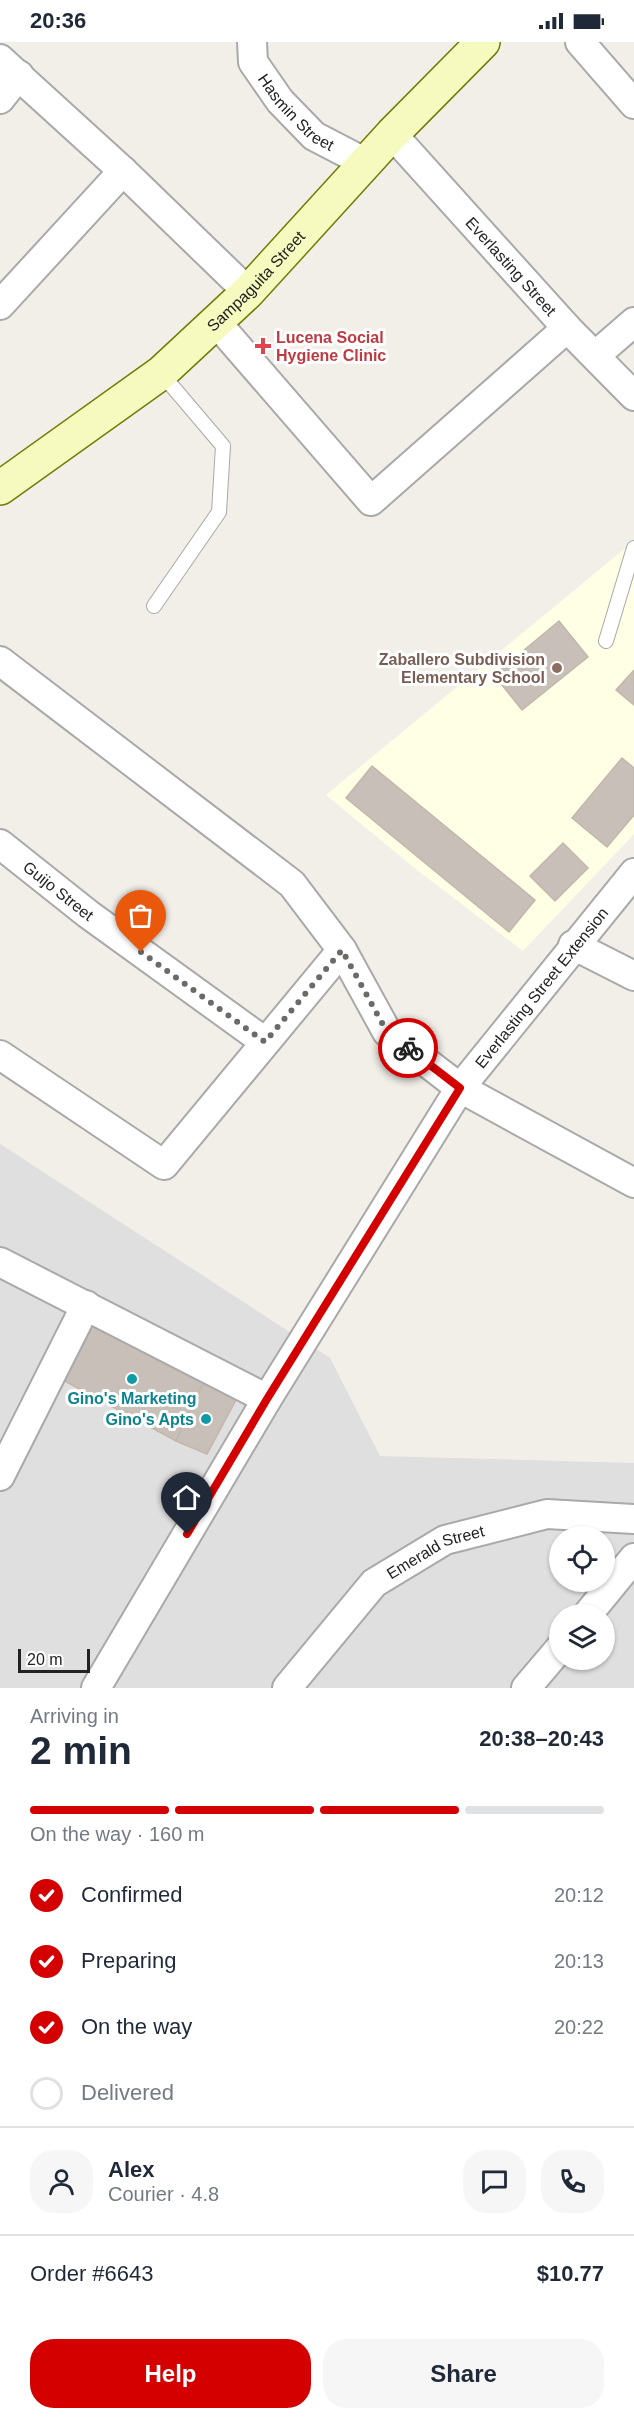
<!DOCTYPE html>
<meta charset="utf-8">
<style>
body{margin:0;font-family:Arial,sans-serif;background:#f6f6f7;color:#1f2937;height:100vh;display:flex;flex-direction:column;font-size:22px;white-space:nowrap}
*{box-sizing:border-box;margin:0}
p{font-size:20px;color:#747a83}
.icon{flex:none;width:33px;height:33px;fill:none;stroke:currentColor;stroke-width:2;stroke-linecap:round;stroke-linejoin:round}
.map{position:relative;height:1646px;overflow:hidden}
.drawer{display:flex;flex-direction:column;background:#fff;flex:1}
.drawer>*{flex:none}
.tools{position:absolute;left:549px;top:1484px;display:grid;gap:12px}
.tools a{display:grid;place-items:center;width:66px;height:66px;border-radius:50%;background:#fff;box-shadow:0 2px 4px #0004;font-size:30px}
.scale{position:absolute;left:18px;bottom:15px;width:72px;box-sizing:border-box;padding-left:6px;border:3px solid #222;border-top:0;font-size:16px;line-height:21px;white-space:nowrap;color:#222;-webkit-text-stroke:4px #fff;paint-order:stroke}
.pin{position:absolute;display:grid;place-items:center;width:51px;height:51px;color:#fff;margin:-62px -26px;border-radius:50% 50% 50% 0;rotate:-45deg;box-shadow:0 0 6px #0007}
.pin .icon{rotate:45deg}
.courier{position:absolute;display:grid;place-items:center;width:60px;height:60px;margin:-30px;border:4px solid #d40000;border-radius:50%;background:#fff;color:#222;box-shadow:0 2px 8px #0007}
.headline em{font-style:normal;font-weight:700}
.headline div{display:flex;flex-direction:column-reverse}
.headline{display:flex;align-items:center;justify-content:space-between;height:102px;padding:0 30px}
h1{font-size:39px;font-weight:700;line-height:45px}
.bar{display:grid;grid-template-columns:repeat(4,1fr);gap:9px 6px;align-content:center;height:72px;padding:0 30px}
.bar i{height:8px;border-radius:4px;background:#e0e1e3}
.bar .current{background:#d40000}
.bar p{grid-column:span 4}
.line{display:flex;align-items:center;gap:15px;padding:0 30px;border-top:2px solid #e0e1e3}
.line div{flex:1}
.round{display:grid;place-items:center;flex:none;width:63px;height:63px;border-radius:24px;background:#f6f6f7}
ol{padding:0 30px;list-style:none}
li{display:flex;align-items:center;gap:18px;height:66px}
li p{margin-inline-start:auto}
li .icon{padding:6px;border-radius:50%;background:#d40000;color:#fff;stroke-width:4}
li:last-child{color:#747a83}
li i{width:33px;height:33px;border:3px solid #e0e1e3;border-radius:50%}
.cta{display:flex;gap:12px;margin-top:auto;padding:12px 30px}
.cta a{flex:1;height:69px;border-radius:24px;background:#d40000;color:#fff;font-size:24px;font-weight:700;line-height:69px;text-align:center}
.cta a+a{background:#f6f6f7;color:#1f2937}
.status{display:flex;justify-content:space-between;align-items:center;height:42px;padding:0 30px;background:#fff;direction:ltr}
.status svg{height:16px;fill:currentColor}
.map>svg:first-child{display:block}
.residential{fill:#e0dfdf;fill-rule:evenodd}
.education{fill:#ffffe5}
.building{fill:#c7bfb8;stroke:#c4b6ab;stroke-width:1.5}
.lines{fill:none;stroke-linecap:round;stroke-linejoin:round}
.lane-casing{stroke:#a9a9a9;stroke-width:16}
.street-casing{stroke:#a9a9a9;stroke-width:32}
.secondary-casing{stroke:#707d05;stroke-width:36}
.lane{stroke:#fff;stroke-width:14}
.street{stroke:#fff;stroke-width:28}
.secondary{stroke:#f7fabf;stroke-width:33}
.done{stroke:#6b6a68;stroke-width:6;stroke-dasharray:0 10.8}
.route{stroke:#d40000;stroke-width:8}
.health-dot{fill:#e0444e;stroke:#fff;stroke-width:2}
.education-dot{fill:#8d6e63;stroke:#fff;stroke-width:2}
.culture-dot{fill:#0f9aa8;stroke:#fff;stroke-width:2}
.labels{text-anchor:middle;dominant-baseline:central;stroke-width:6;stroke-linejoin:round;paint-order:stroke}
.street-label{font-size:16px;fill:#222;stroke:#fff}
.health-label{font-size:16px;font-weight:bold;fill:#be3a42;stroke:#fff;text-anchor:start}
.education-label{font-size:16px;font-weight:bold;fill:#785e54;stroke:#fff;text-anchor:end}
.culture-label{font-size:16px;font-weight:bold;fill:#0d838f;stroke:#fff}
</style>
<div class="status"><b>20:36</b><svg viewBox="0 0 49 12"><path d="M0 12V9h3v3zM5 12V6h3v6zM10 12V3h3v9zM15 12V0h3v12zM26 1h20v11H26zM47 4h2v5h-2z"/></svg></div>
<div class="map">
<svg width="634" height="1646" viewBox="0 0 634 1646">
<rect width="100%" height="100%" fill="#f2efe9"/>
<path class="residential" d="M0,1102L330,1316L380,1414L634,1421V1646H0ZM560,1494H604V1539H560ZM560,1572H604V1617H560Z"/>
<polygon class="education" points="634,499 634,792 523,909 417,828 326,753"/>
<g class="building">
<polygon points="559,579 588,615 522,668 494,633"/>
<polygon points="634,628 634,663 616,648"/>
<polygon points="622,716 634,726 634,773 607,805 572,776"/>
<polygon points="372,724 535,858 509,890 346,756"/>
<polygon points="563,801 588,826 555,859 530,834"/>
<polygon points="86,1279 204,1339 176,1399 59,1336"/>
<polygon points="204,1339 237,1356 207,1412 176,1399"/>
</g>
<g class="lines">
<g class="lane-casing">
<g id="lane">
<polyline points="154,564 219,470 223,404 161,331"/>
<polyline points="606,599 634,506"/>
</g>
</g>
<g class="street-casing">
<g id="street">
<path id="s1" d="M252,0L253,20L280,59L314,94L366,121"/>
<polyline points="580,0 634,62"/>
<polyline points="0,17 123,129 248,250"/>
<polyline points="0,57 19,33"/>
<path id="s2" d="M392,92L567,286L634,354"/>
<polyline points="0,263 123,129"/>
<polyline points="216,280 371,459 567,286"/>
<polyline points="596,313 634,280"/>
<polyline points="0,619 292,842 342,908 387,990 460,1046 634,1141"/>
<path id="s3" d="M0,802L88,872L265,1000"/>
<polyline points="573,903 634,934"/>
<polyline points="0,1013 164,1123 342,908"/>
<polyline points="0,1220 267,1357"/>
<polyline points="0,1434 86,1263"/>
<polyline points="588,1572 634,1516"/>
<path id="s4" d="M96,1646L267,1357L460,1046L634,831"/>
<path id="s5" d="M287,1646L374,1541L445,1498L547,1472L634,1477"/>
<polyline points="526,1646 560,1606"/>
</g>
</g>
<g class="secondary-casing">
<g id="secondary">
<path id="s6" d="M0,446L161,331L248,250L392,92L483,0"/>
</g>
</g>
<use href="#lane" class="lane"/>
<use href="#street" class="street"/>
<use href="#secondary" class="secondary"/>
</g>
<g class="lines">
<polyline class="done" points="141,910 265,1000 342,908 387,990 408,1006"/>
<polyline class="route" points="187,1492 267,1357 460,1046 408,1006"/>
</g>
<path class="health-dot" d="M260 295h6v6h6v6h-6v6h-6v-6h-6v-6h6z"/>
<circle class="education-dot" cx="557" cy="626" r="6"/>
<g class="culture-dot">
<circle cx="132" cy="1337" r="6"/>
<circle cx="206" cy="1377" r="6"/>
</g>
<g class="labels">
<g class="street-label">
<text stroke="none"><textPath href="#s1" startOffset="87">Hasmin Street</textPath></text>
<text stroke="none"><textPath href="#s2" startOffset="178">Everlasting Street</textPath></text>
<text stroke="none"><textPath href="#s6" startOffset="330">Sampaguita Street</textPath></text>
<text stroke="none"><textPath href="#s3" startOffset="75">Guijo Street</textPath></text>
<text stroke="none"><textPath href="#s4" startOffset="831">Everlasting Street Extension</textPath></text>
<text stroke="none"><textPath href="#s5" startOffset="206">Emerald Street</textPath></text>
</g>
<g class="health-label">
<text x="276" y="295">Lucena Social<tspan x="276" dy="18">Hygiene Clinic</tspan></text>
</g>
<g class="education-label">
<text x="545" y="617">Zaballero Subdivision<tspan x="545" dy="18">Elementary School</tspan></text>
</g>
<g class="culture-label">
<text x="132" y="1356">Gino's Marketing</text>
<text x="194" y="1377" text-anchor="end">Gino's Apts</text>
</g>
</g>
</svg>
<div class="tools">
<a><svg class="icon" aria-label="locate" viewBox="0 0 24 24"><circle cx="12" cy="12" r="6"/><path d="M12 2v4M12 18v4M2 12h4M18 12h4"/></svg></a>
<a><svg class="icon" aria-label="layers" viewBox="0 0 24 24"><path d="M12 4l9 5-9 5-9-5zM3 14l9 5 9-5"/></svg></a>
</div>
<div class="scale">20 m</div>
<div class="pin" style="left:141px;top:910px;background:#ea580c"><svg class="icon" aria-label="bag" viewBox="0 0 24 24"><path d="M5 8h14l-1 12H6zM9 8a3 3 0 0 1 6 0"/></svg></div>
<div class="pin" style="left:187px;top:1492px;background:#1f2937"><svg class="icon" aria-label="home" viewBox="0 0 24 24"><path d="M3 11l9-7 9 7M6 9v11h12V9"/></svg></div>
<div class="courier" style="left:408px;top:1006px"><svg class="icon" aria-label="bike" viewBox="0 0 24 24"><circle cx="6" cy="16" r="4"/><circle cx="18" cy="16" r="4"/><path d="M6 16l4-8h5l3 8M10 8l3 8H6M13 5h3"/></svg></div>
</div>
<section class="drawer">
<div class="headline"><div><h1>2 min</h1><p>Arriving in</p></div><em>20:38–20:43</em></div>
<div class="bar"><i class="current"></i><i class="current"></i><i class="current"></i><i></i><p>On the way · 160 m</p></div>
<ol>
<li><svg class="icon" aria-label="check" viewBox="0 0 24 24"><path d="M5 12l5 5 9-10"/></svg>Confirmed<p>20:12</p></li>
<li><svg class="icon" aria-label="check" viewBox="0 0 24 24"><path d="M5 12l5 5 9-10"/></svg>Preparing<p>20:13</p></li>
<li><svg class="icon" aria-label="check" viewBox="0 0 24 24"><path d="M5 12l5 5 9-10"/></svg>On the way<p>20:22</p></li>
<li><i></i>Delivered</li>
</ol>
<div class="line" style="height:108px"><a class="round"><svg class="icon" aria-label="person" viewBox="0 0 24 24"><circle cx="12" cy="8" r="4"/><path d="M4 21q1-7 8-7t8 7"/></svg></a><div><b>Alex</b><p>Courier · 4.8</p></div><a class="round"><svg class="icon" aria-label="chat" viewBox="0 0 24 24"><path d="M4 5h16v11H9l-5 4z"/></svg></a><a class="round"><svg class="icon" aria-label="phone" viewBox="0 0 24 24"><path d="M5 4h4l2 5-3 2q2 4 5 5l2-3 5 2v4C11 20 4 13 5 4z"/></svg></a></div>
<div class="line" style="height:78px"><div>Order #6643</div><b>$10.77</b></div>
<div class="cta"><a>Help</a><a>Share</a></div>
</section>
